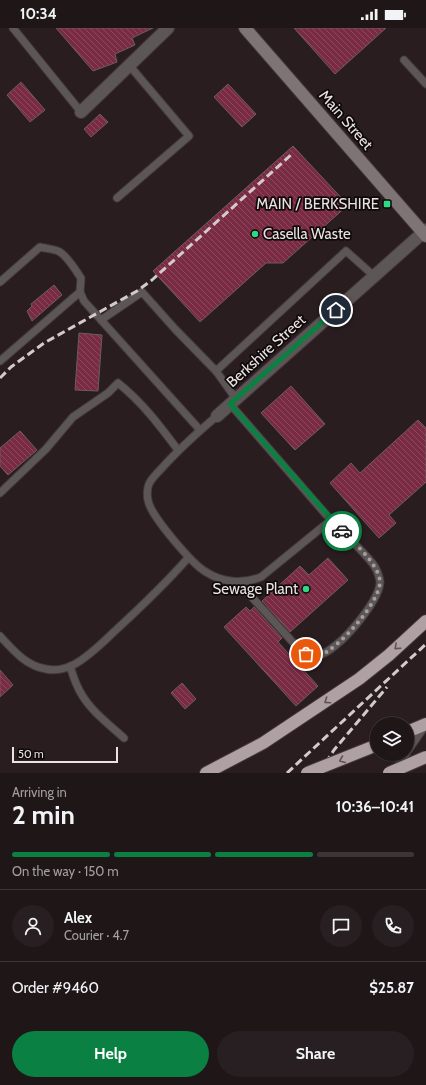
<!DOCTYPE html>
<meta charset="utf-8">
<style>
body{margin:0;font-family:Cabin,sans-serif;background:#271f21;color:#f1f3f6;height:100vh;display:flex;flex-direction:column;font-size:15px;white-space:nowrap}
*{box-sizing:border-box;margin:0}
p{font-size:13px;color:#a19fa2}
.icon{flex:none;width:22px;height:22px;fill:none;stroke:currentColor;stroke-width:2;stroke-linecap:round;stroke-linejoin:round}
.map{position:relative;height:745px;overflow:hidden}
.drawer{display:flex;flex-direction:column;background:#1f1618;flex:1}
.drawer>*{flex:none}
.buttons{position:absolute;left:370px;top:689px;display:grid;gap:8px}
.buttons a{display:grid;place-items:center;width:44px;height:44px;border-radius:50%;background:#1f1618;box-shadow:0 1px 3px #0004,0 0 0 1px #3c3537;font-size:20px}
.scale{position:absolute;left:12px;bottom:10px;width:106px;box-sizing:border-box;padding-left:4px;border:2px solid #eae2e3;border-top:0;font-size:11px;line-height:14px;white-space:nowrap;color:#eae2e3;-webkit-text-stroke:3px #0e090a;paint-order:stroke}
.pin{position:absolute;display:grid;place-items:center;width:34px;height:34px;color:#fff;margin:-17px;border:2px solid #fff;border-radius:50%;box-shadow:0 1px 4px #0007}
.courier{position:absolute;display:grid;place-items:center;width:40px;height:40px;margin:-20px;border:3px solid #0b8043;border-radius:50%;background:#fff;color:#222;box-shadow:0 1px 5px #0007}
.headline em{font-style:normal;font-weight:800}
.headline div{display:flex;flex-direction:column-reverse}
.headline{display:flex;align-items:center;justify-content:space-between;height:68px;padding:0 12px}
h1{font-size:26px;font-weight:800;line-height:30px}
.bar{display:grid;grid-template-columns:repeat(4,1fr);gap:6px 4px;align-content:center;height:48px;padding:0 12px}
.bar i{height:5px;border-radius:3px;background:#3c3537}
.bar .selected{background:#0b8043}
.bar p{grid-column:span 4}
.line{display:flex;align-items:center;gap:10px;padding:0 12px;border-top:1px solid #3c3537}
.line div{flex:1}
.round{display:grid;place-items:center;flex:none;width:42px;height:42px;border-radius:21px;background:#271f21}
.action{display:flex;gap:8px;margin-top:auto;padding:8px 12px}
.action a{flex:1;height:46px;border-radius:24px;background:#0b8043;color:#fff;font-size:16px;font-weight:800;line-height:46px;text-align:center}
.action a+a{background:#271f21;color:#f1f3f6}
.status{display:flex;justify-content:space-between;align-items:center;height:28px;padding:0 20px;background:#1f1618;direction:ltr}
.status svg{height:11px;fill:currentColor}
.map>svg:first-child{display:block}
.building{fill:url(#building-back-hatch);stroke:#6a5d5f}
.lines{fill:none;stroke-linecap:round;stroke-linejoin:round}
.lane-casing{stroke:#44393b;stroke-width:9}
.street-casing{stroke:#44393b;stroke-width:14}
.secondary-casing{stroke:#44393b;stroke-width:14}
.highway-casing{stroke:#44393b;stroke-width:14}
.lane{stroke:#5c5657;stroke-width:7}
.street{stroke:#5c5657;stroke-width:12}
.secondary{stroke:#7e7476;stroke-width:12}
.highway{stroke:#afa0a3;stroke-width:12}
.rail{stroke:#d3cacc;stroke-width:3;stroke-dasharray:8 4;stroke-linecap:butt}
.highway-bridge-casing{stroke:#44393b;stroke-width:14;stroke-linecap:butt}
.highway-bridge{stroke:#afa0a3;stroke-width:12}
.oneway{stroke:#5e5456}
.done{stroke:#a69d9f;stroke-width:4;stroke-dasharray:0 7.2}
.route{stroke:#0b8043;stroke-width:5}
.poi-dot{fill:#31d882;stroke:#0e090a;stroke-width:1.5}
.labels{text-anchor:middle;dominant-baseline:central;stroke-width:3.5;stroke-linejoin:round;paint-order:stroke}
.street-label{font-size:15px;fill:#eae2e3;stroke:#0e090a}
.poi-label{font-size:15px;fill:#eae2e3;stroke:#0e090a;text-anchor:end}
</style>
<div class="status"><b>10:34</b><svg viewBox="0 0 49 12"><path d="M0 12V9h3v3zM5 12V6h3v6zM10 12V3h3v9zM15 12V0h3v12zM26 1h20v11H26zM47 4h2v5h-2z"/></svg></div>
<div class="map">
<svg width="426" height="745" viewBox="0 0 426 745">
<defs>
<pattern id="building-back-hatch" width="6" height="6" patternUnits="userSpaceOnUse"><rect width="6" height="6" fill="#792b43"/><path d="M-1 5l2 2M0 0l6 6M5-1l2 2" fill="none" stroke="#8c495e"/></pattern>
</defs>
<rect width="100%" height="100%" fill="#291d20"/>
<g class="building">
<polygon points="56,0 153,0 132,10 135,17 115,26 117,34 93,43"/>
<polygon points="294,0 386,0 335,46"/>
<polygon points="21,54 45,82 30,94 7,67"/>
<polygon points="228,56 256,86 242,99 214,69"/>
<polygon points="100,86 108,94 91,109 84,101"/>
<polygon points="293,118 348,177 283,235 266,235 200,294 153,243"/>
<polygon points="54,257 62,267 32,293 27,283 32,278 31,276"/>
<polygon points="79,305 102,307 98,363 75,362"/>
<polygon points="291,358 325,396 295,422 261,385"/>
<polygon points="418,392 426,400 426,454 389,487 396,495 379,510 330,455 351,435 360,445"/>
<polygon points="20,403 37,422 8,447 0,438 0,420"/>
<polygon points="328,530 348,552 290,604 262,573 300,538 309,547"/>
<polygon points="246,579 250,583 254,579 282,610 278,614 318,658 296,678 224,599"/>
<polygon points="0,642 13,657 0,669"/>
<polygon points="182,655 196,671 185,681 171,665"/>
</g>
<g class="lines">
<g class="lane-casing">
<g id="lane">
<polyline points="13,0 81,84"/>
<polyline points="404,32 426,56"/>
<polyline points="117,170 189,108 129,37"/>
<path d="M0,254L40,219C44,220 57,222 58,223C67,227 76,243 81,250L80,264L84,273L200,402"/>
<polyline points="101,292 142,264 175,301 216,343 346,223 374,248"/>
<polyline points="0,333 80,264"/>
<polyline points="216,343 236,371"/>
<path d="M230,376C263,414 296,452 329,490C343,506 360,519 373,536C376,540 379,548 380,553C381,570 349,607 336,617C323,628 314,632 299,621L238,554"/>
<path d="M217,388C198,404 179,421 162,440C158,444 151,451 149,456C147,460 147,468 148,472C150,487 192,536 206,544C223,555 243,556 261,549L331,492"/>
<path d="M0,465L46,421L73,389L108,365L118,355C142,374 160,398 178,422"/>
<path d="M0,608C13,622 26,638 46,641C55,643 67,641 75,636C91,627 104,613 117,601C142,578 166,555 188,530"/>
<path d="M70,638C73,648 76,658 82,667C92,684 110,697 124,710"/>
<polyline points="407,724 425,698"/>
<polyline points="396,741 406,726"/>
</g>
</g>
<g class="street-casing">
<g id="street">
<polyline points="81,84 168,0"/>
<polyline points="217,388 426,202"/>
</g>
</g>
<g class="secondary-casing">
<polyline id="secondary" points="245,0 426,208"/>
</g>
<g class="highway-casing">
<g id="highway">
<polyline points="407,704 426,696"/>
<polyline points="206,745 263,715 359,651 389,627 426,593"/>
</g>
</g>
<use href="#lane" class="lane"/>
<use href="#street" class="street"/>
<use href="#secondary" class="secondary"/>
<use href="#highway" class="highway"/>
<g class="rail">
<polyline points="0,350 11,339 44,315 137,263 152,252 292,126"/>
<polyline points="287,745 426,616"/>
<polyline points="319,745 334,722 387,659"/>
</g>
<g class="highway-bridge-casing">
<g id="highway-bridge">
<polyline points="307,745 377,717"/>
<polyline points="389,745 426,729"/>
</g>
</g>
<use href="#highway-bridge" class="highway-bridge"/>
</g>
<defs><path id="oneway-chevron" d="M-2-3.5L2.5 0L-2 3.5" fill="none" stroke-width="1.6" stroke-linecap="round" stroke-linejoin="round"/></defs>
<g class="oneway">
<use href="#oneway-chevron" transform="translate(397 619) rotate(138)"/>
<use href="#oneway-chevron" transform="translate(327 673) rotate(146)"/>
<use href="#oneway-chevron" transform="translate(342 732) rotate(158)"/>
</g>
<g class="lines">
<path class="done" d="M306,626C310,627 315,629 318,628C338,622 380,574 380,554C379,536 354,515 342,503"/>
<polyline class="route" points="336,282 230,376 342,503"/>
</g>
<g class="poi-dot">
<rect x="383" y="172" width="8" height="8" rx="2"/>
<circle cx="255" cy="206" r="4"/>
<circle cx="306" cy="561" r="4"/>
</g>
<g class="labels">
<g class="street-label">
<text transform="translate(346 92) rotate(49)">Main Street</text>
<text transform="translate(266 323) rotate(-42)">Berkshire Street</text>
</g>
<g class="poi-label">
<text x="379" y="176">MAIN / BERKSHIRE</text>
<text x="263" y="206" text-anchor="start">Casella Waste</text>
<text x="298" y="561">Sewage Plant</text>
</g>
</g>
</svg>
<div class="buttons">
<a><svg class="icon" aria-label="layers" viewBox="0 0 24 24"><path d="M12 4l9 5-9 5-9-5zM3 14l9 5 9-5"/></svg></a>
</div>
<div class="scale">50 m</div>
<div class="pin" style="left:306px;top:626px;background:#ea580c"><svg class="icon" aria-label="bag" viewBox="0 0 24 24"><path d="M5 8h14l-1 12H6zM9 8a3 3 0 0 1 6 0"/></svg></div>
<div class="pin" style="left:336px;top:282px;background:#1f2937"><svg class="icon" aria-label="home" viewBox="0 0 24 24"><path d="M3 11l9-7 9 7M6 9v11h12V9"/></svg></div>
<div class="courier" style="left:342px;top:503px"><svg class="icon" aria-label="car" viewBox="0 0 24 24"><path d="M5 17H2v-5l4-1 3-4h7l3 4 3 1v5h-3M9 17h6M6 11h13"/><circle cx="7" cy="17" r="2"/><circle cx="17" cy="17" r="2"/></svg></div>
</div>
<section class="drawer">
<div class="headline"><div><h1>2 min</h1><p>Arriving in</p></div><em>10:36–10:41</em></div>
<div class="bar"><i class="selected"></i><i class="selected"></i><i class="selected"></i><i></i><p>On the way · 150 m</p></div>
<div class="line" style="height:72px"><a class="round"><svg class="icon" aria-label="person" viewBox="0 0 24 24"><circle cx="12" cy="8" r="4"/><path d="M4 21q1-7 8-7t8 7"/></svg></a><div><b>Alex</b><p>Courier · 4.7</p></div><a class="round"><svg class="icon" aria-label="chat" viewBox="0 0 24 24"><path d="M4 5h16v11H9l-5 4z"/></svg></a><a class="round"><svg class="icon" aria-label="phone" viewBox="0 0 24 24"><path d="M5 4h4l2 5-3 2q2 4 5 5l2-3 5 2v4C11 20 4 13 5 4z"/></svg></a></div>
<div class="line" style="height:52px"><div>Order #9460</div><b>$25.87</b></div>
<div class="action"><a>Help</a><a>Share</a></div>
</section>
